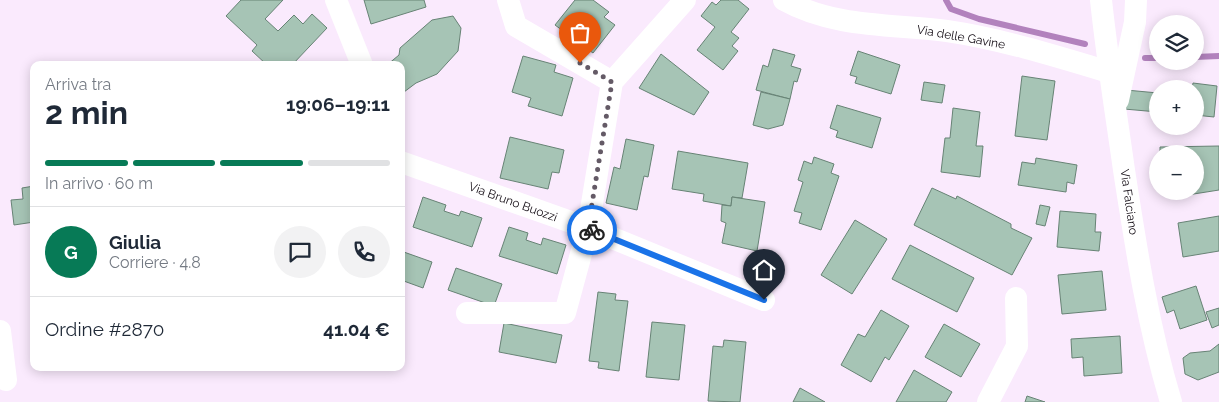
<!DOCTYPE html>
<html lang="it">
<meta charset="utf-8">
<style>
body{margin:0;font-family:Raleway,sans-serif;background:#f2f2f3;color:#1f2937;height:100vh;display:flex;flex-direction:column;font-size:19px;white-space:nowrap}
*{box-sizing:border-box;margin:0}
p{font-size:16px;color:#747a83}
.icon{flex:none;width:28px;height:28px;fill:none;stroke:currentColor;stroke-width:2;stroke-linecap:round;stroke-linejoin:round}
.map{position:relative;flex:1;overflow:hidden}
.side{position:absolute;left:30px;top:61px;width:375px;height:310px;display:flex;flex-direction:column;background:#fff;border-radius:10px;box-shadow:0 2px 12px #0003}
.side>*{flex:none}
.buttons{position:absolute;left:1149px;top:15px;display:grid;gap:10px}
.buttons a{display:grid;place-items:center;width:55px;height:55px;border-radius:50%;background:#fff;box-shadow:0 2px 12px #0003;font-size:25px}
.pin{position:absolute;display:grid;place-items:center;width:42px;height:42px;color:#fff;margin:-51px -21px;border-radius:50% 50% 50% 0;rotate:-45deg;box-shadow:0 0 5px #0007}
.pin .icon{rotate:45deg}
.courier{position:absolute;display:grid;place-items:center;width:50px;height:50px;margin:-25px;border:4px solid #1a73e8;border-radius:50%;background:#fff;color:#222;box-shadow:0 1px 6px #0007}
.overview em{font-style:normal;font-weight:700}
.overview div{display:flex;flex-direction:column-reverse}
.overview{display:flex;align-items:center;justify-content:space-between;height:85px;padding:0 15px}
h1{font-size:32px;font-weight:700;line-height:38px}
.bar{display:grid;grid-template-columns:repeat(4,1fr);gap:8px 5px;align-content:center;height:60px;padding:0 15px}
.bar i{height:6px;border-radius:4px;background:#e0e1e3}
.bar .on{background:#077a56}
.bar p{grid-column:span 4}
.line{display:flex;align-items:center;gap:12px;padding:0 15px;border-top:1px solid #e0e1e3}
.line div{flex:1}
.round{display:grid;place-items:center;flex:none;width:52px;height:52px;border-radius:26px;background:#f2f2f3}
.map>svg:first-child{display:block}
.lines{fill:none;stroke-linecap:round;stroke-linejoin:round}
.stream{stroke:#b282bd;stroke-width:6}
.building{fill:#a6c4b5;stroke:#678375}
.minor{stroke:#fff;stroke-width:22}
.done{stroke:#645a66;stroke-width:5;stroke-dasharray:0 9}
.route{stroke:#1a73e8;stroke-width:6}
.labels{text-anchor:middle;dominant-baseline:central;stroke-width:4;stroke-linejoin:round;paint-order:stroke}
.street-label{font-size:12px;fill:#140d15;stroke:#fff}
</style>
<div class="map">
<svg width="1219" height="402" viewBox="0 0 1219 402">
<rect width="100%" height="100%" fill="#faeafd"/>
<g class="lines">
<g class="stream">
<polyline points="946,0 951,9 979,19 1085,44"/>
<polyline points="1195,57 1219,56"/>
<polyline points="1145,58 1158,58"/>
</g>
</g>
<g class="building">
<polygon points="241,0 283,0 265,19 278,31 294,15 303,24 312,14 327,28 292,65 267,65 252,51 257,45 226,16"/>
<polygon points="364,0 424,0 426,7 371,24"/>
<polygon points="575,0 593,0 609,12 604,17 615,25 593,53 555,25"/>
<polygon points="721,0 738,0 749,9 731,32 739,38 732,46 738,51 723,70 697,50 715,27 701,16 712,2 716,5"/>
<polygon points="453,16 461,28 458,51 437,74 416,83 404,92 401,88 401,65 387,65 399,55 400,48 432,20"/>
<polygon points="773,49 795,55 791,66 801,69 797,82 794,81 790,99 756,90 763,65 768,67"/>
<polygon points="858,51 900,65 891,94 855,83 857,77 850,75"/>
<polygon points="661,54 709,92 694,115 639,88"/>
<polygon points="523,56 556,65 554,72 573,78 562,116 528,106 531,98 512,92"/>
<polygon points="1022,76 1055,81 1047,140 1015,136"/>
<polygon points="924,82 945,85 942,103 921,100"/>
<polygon points="1193,83 1217,86 1214,117 1195,115 1195,89 1192,89"/>
<polygon points="1126,90 1158,93 1158,112 1124,109"/>
<polygon points="761,92 790,99 783,125 768,129 753,125"/>
<polygon points="837,105 881,118 872,148 836,137 838,131 830,128"/>
<polygon points="953,108 980,112 976,146 983,146 980,177 941,172 945,138 950,138"/>
<polygon points="510,137 564,150 559,173 552,172 548,189 500,178"/>
<polygon points="626,139 654,145 648,177 644,176 637,210 606,203 614,167 620,169"/>
<polygon points="1219,146 1219,190 1181,196 1177,191 1195,191 1195,154 1160,154 1160,147"/>
<polygon points="678,151 748,163 742,198 732,197 731,206 703,201 704,194 672,189"/>
<polygon points="814,157 834,164 831,173 839,176 821,230 799,223 802,213 794,211 803,182 798,180 804,161 812,164"/>
<polygon points="1036,158 1077,165 1074,184 1067,182 1066,192 1018,185 1022,162 1035,164"/>
<polygon points="34,186 34,222 14,225 11,200 23,199 22,188"/>
<polygon points="932,188 956,199 957,196 1011,224 1011,228 1032,238 1012,275 914,225"/>
<polygon points="423,197 446,205 444,211 459,216 461,211 482,218 472,247 413,227"/>
<polygon points="732,197 765,202 757,251 722,243 726,223 721,221 722,205 731,206"/>
<polygon points="1040,205 1050,207 1045,226 1036,224"/>
<polygon points="1060,211 1096,214 1095,232 1101,232 1099,251 1057,247"/>
<polygon points="1219,216 1219,251 1183,257 1178,223"/>
<polygon points="855,220 887,239 852,294 821,275"/>
<polygon points="509,227 528,233 526,240 541,245 543,238 566,245 557,274 499,256"/>
<polygon points="910,245 974,278 957,312 892,279"/>
<polygon points="401,251 432,262 423,288 401,280"/>
<polygon points="456,268 502,284 494,306 448,290"/>
<polygon points="1102,271 1106,310 1062,314 1058,275"/>
<polygon points="1196,286 1207,320 1180,329 1174,310 1167,313 1162,297"/>
<polygon points="598,292 616,294 615,300 628,301 619,371 598,368 599,362 589,361"/>
<polygon points="1219,308 1219,325 1212,328 1206,312"/>
<polygon points="881,310 909,326 889,360 885,357 871,382 841,365 858,334 865,337"/>
<polygon points="652,322 685,325 679,380 646,377"/>
<polygon points="504,323 562,335 556,363 499,352"/>
<polygon points="944,324 980,344 961,377 925,357"/>
<polygon points="1120,336 1122,373 1084,376 1083,357 1072,358 1071,339"/>
<polygon points="724,340 746,342 740,402 708,401 713,346 723,347"/>
<polygon points="1219,344 1219,372 1198,380 1185,374 1183,358 1190,353 1210,351"/>
<polygon points="914,370 952,392 946,402 896,402"/>
<polygon points="800,388 825,402 793,402"/>
<polygon points="1027,396 1045,402 1025,402"/>
</g>
<g class="lines">
<g class="minor">
<polyline points="336,0 362,65"/>
<polyline points="508,0 516,26 612,82"/>
<path d="M784,0C834,28 892,24 947,31C1001,39 1056,56 1109,72"/>
<path d="M1101,0C1107,57 1116,113 1124,170C1136,248 1148,326 1171,402"/>
<polyline points="1118,100 1135,22 1136,0"/>
<polyline points="401,162 588,228 764,300"/>
<polyline points="467,313 565,313 588,228 612,82 685,0"/>
<polyline points="0,331 6,380"/>
<polyline points="988,402 1017,346 1016,298"/>
</g>
</g>
<g class="lines">
<polyline class="done" points="580,63 612,82 588,228 592,230"/>
<polyline class="route" points="592,230 764,300"/>
</g>
<g class="labels">
<g class="street-label">
<text transform="translate(961 37) rotate(10)">Via delle Gavine</text>
<text transform="translate(513 202) rotate(20)">Via Bruno Buozzi</text>
<text transform="translate(1129 202) rotate(82)">Via Falciano</text>
</g>
</g>
</svg>
<div class="buttons">
<a><svg class="icon" aria-label="layers" viewBox="0 0 24 24"><path d="M12 4l9 5-9 5-9-5zM3 14l9 5 9-5"/></svg></a>
<a>+</a>
<a>−</a>
</div>
<div class="pin" style="left:580px;top:63px;background:#ea580c"><svg class="icon" aria-label="bag" viewBox="0 0 24 24"><path d="M5 8h14l-1 12H6zM9 8a3 3 0 0 1 6 0"/></svg></div>
<div class="pin" style="left:764px;top:300px;background:#1f2937"><svg class="icon" aria-label="home" viewBox="0 0 24 24"><path d="M3 11l9-7 9 7M6 9v11h12V9"/></svg></div>
<div class="courier" style="left:592px;top:230px"><svg class="icon" aria-label="bike" viewBox="0 0 24 24"><circle cx="6" cy="16" r="4"/><circle cx="18" cy="16" r="4"/><path d="M6 16l4-8h5l3 8M10 8l3 8H6M13 5h3"/></svg></div>
<section class="side">
<div class="overview"><div><h1>2 min</h1><p>Arriva tra</p></div><em>19:06–19:11</em></div>
<div class="bar"><i class="on"></i><i class="on"></i><i class="on"></i><i></i><p>In arrivo · 60 m</p></div>
<div class="line" style="height:90px"><b class="round" style="background:#077a56;color:#fff">G</b><div><b>Giulia</b><p>Corriere · 4.8</p></div><a class="round"><svg class="icon" aria-label="chat" viewBox="0 0 24 24"><path d="M4 5h16v11H9l-5 4z"/></svg></a><a class="round"><svg class="icon" aria-label="phone" viewBox="0 0 24 24"><path d="M5 4h4l2 5-3 2q2 4 5 5l2-3 5 2v4C11 20 4 13 5 4z"/></svg></a></div>
<div class="line" style="height:65px"><div>Ordine #2870</div><b>41.04 €</b></div>
</section>
</div>
